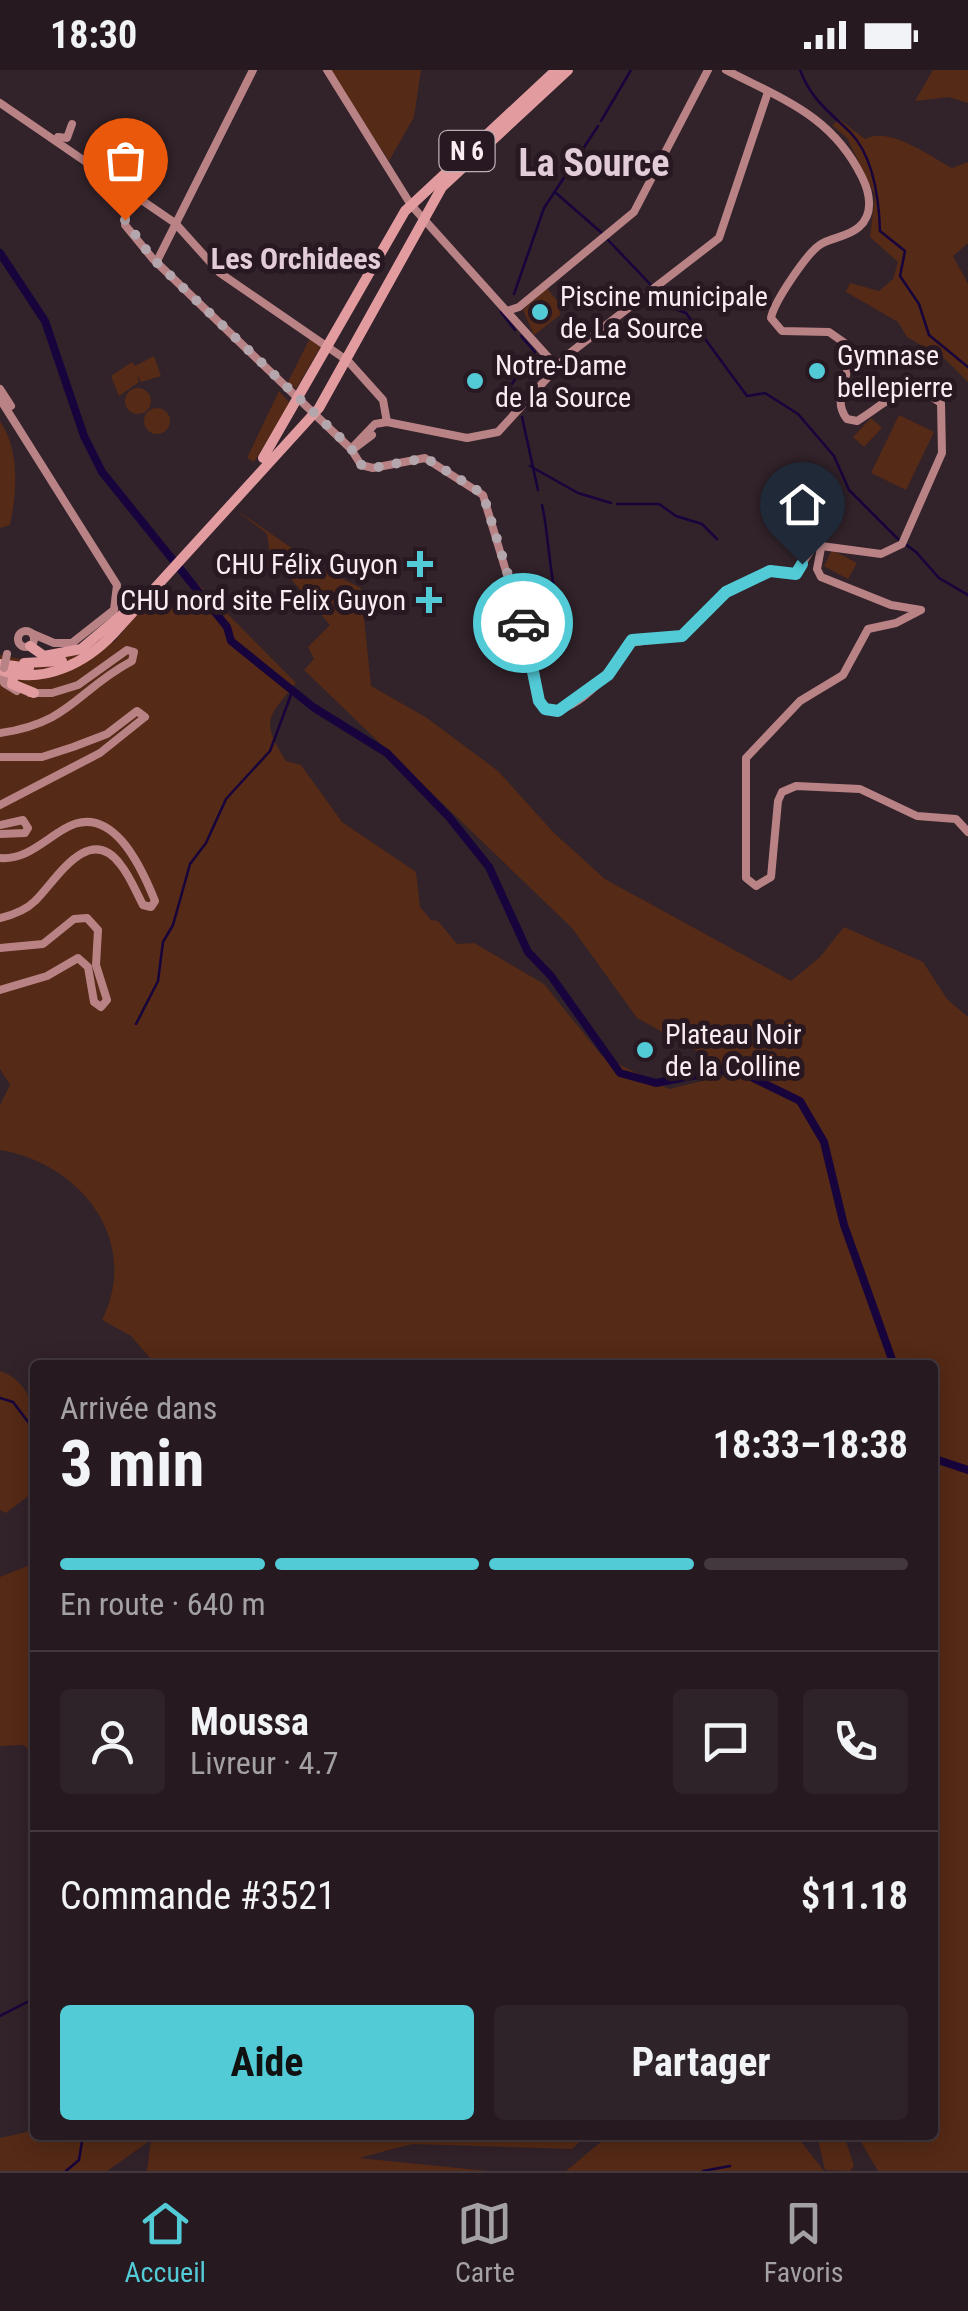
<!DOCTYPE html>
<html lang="fr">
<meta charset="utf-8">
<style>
body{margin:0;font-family:"Roboto Condensed",sans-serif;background:#2e2329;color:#f1f3f6;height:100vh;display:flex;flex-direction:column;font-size:38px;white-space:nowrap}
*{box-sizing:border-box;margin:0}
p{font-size:32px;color:#a4a1a5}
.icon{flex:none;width:55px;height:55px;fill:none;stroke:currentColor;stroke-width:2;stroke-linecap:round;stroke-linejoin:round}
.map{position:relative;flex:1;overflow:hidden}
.sheet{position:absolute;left:30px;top:1290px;width:908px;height:780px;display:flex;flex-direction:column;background:#261a20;border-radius:10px;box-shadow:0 5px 25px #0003,0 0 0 2px #42383e}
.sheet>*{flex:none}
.pin{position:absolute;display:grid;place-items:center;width:85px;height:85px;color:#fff;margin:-102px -42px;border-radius:50% 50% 50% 0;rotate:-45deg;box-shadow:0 0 10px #0007}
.pin .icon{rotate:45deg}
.courier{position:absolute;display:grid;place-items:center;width:100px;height:100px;margin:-50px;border:8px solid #52cbd7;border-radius:50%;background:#fff;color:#222;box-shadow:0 2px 12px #0007}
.overview em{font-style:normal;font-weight:700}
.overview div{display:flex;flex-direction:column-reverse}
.overview{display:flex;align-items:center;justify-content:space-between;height:170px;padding:0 30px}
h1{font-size:65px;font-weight:700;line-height:75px}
.bar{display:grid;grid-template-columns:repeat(4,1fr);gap:15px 10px;align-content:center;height:120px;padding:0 30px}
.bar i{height:12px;border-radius:8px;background:#42383e}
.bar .selected{background:#52cbd7}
.bar p{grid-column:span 4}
.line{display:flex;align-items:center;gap:25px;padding:0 30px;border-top:2px solid #42383e}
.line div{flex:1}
.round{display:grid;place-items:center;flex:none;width:105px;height:105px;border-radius:10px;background:#2e2329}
.primary-button{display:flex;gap:20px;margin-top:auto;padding:20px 30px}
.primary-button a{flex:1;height:115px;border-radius:10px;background:#52cbd7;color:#111;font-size:40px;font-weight:700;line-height:115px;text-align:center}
.primary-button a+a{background:#2e2329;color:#f1f3f6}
.status{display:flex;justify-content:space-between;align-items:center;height:70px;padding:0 50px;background:#261a20;direction:ltr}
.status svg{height:28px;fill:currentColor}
.tabs{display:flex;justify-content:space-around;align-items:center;height:140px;border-top:2px solid #42383e;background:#261a20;font-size:28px;color:#a4a1a5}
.tabs a{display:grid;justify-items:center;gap:5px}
.tabs .selected{color:#52cbd7}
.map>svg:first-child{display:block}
.green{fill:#552a16}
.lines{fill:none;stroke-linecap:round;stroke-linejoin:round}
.stream{stroke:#17043c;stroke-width:2.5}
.river{stroke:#17043c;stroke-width:8}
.secondary{stroke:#b98386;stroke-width:8}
.primary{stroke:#e29ca0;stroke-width:10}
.secondary-bridge{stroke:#b98386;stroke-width:8}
.done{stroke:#b3a6ac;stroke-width:10;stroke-dasharray:0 18}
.route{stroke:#52cbd7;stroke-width:12}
.poi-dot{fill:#52cbd7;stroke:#281821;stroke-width:4}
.labels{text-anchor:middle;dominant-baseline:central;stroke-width:10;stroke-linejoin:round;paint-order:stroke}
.shield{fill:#281821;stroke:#baadb3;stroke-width:2.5}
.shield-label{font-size:25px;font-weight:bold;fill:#f9edf2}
.poi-label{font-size:28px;fill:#f9edf2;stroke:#281821;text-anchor:start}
.neighbourhood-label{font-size:30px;font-weight:bold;fill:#e2ccd7;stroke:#281821}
.district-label{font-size:38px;font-weight:bold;fill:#e2ccd7;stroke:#281821}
</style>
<div class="status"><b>18:30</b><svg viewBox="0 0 49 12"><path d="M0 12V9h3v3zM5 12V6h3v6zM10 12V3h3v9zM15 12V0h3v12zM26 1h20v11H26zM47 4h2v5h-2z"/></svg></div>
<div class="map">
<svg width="968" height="2101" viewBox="0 0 968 2101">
<rect width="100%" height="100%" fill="#32222a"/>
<g class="green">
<polygon points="330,0 421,0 414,47 389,91"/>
<polygon points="933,0 968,0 968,33 949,27 915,31"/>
<path d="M840,50L865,69C890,56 929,86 952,98L968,92V173L953,186L968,214V312L945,289L907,267L898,252L846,222L850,213L879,221L893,209L898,192L870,167L875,125L847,68L832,55Z"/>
<polygon points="547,218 559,233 560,245 534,265 523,240"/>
<polygon points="310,268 321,276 296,319 288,312"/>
<polygon points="154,286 161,306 141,312 137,304 139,312 119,326 111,306 132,292 135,296"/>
<circle cx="138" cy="331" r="13"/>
<polygon points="279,321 290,333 254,392 247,388"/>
<circle cx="157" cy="351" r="13"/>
<polygon points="899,345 934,362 906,420 871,403"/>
<polygon points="871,348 882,358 864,377 853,367"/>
<path d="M0,351C20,381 17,421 10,455L0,458Z"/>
<path d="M235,439L318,496L361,518L371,616L427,648L498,701L553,762L605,809L791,911L820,887L844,857L923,892L947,929L968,947V2101H878L857,2065H932V1295H156L131,1266L102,1250C142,1169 79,1093 0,1080V1035L10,1015L0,999V585L44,593L114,572L155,523L180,541L197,513L296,613C268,647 260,651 286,691L301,695L342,752L416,802L420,837L431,850L438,851L457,874L474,873L544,914L602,986L669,1019L727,1005L724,996L637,948L572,858L304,600L314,589L308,577L330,555L275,490L260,506L253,500L270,485L267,464Z"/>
<polygon points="832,480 857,493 848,509 824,496"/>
<path d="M0,1301C47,1317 35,1380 35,1421L6,1443L0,1440Z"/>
<polygon points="35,1493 35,1687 24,1675 0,1676 0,1507"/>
<polygon points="35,2054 35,2065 587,2065 572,2079 412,2074 359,2088 488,2101 147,2101 151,2070 107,2101 0,2101 0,2068 27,2062"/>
<polygon points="609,2065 796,2065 824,2101 566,2101"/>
<polygon points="817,2065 844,2065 854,2096 850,2101 825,2100"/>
</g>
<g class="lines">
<g class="stream">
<path d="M800,0C811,29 828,41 850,62C874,87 879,128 880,161L905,181L900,206L919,234L929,265L968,297"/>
<polyline points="601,51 631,0"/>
<polyline points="556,123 603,164"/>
<polyline points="608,170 651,215"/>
<polyline points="657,220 666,236 686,243 747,326 765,323 798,344 834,386 849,420 897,468 916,482 939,508 968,525"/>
<polyline points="514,224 544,138 598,56"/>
<polyline points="501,242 515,260"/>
<polyline points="511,315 535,282 521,266"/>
<polyline points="522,347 538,420"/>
<polyline points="530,396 578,423 611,433"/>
<polyline points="617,434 659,434 676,446 702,454 717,469"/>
<path d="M542,435C549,462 551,534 564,550"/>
<polyline points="136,954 158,911 163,872 173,855 190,794 206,773 226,729 270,681 292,622"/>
<polyline points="0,1328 13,1332 35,1361"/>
<polyline points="0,1946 35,1928"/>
<polyline points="66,2101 79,2090 83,2065"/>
<polyline points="703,2101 730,2096"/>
</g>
<g class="river">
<polyline points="0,183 45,251 84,366 102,402 227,557 231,571 313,637 387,683 449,747 489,797 528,882 551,906 620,1003 656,1013 722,1000 743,1003 800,1031 824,1072 844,1155 894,1295"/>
<polyline points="932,1388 968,1400"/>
</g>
<g class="secondary">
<polyline points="327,0 411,135 556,296"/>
<polyline points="0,33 175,153 220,203 348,291 383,330 387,352"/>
<polyline points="58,67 67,68 72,54"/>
<polyline points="128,123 125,155 153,189 351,379 361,395"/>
<polyline points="157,191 253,0"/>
<polyline points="507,241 519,237 634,142 708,0"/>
<polyline points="0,319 11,336"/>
<polyline points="0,329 117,515 114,540 72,573 54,573 33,564"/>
<polyline points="387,352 467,368 498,362 570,283 719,168 768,22"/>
<polyline points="351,379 375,354 387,352"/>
<polyline points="352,380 372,365"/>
<path d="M361,395L373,398L425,388L483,425L534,594L539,631L550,641C583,639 613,598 628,573L681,566L726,523L769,501L796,504L814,475L881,484L902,474L942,383L941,333C907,307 888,332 857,351L847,349C829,327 855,301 849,276L829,262L782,261L771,248C774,232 809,179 823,173C835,167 849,166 859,157C874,144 870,123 862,107C832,46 784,30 726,0"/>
<polyline points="821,478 817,499 821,507 891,535 921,540 896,553 868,559 843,605 800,631 746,688 746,808 756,816 771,807 778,731 782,722 796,716 860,719 917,746 956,749 968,762"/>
<circle cx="26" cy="569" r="8"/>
<polyline points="4,598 4,613 17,621"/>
<path d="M0,663C71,653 77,620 132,591L134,582L127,580L78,615L52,623H30"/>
<polyline points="0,687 42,687 73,677 107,664 137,641 145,647 100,683 0,735"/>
<polyline points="0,755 23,750 28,758 25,763 0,764"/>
<path d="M0,788C26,790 43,771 64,759C111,730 141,796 155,831L151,837L143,835C136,822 130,806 120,794C88,752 55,812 35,831C26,840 13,845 0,848"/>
<polyline points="0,878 43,874 74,849 87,848 98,860 96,895 107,930 101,937 94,932 88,897 78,888 47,906 0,920"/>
</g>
<g class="primary">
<polyline points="263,388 405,141 556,0"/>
<polyline points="30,576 44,586 81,579 125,542"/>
<polyline points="24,593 62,591"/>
<polyline points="0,594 29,598"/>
<path d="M3,601C44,615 87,592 114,563L319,338L442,117L568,0"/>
<polyline points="14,604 12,614 34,623"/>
</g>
<polyline class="secondary-bridge" points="4,598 7,584"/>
</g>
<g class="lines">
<polyline class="done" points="125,150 152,188 351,378 359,394 373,398 426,388 483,424 523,553"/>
<polyline class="route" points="523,553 539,631 545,639 558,641 608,605 632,570 682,566 726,522 770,501 796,504 802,494"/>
</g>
<g class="poi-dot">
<circle cx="540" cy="242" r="10"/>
<circle cx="817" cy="301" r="10"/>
<circle cx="475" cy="311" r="10"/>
<path d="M415 479h10v10h10v10h-10v10h-10v-10h-10v-10h10z"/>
<path d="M424 515h10v10h10v10h-10v10h-10v-10h-10v-10h10z"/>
<circle cx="645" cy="980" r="10"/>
</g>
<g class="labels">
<rect class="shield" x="439.5" y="61" width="55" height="40" rx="8"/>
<g class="shield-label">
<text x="467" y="81">N 6</text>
</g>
<g class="poi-label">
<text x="560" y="226">Piscine municipale<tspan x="560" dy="32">de La Source</tspan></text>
<text x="837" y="285">Gymnase<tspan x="837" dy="32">bellepierre</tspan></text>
<text x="495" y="295">Notre-Dame<tspan x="495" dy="32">de la Source</tspan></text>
<text x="398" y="494" text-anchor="end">CHU Félix Guyon</text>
<text x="406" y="530" text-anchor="end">CHU nord site Felix Guyon</text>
<text x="665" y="964">Plateau Noir<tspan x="665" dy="32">de la Colline</tspan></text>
</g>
<g class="neighbourhood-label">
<text x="296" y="188">Les Orchidees</text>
</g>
<g class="district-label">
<text x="594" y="93">La Source</text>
</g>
</g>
</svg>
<div class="pin" style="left:125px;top:150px;background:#ea580c"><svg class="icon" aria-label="bag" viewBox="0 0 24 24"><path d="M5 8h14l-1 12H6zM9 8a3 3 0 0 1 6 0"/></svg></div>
<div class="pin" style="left:802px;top:494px;background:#1f2937"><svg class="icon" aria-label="home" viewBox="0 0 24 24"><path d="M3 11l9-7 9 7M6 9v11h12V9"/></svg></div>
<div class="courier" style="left:523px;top:553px"><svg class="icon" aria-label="car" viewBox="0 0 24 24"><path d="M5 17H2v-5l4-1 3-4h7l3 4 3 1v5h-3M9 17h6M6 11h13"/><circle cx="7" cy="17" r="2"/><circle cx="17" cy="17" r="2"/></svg></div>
<section class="sheet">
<div class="overview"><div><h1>3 min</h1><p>Arrivée dans</p></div><em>18:33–18:38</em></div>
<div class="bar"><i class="selected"></i><i class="selected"></i><i class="selected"></i><i></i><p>En route · 640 m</p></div>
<div class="line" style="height:180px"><a class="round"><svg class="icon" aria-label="person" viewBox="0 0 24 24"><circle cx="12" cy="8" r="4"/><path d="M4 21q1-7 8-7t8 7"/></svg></a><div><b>Moussa</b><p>Livreur · 4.7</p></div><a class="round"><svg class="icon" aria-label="chat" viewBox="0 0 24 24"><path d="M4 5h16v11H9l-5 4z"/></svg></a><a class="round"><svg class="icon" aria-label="phone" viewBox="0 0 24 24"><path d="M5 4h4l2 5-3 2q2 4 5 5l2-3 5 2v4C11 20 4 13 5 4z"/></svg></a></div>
<div class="line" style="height:130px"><div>Commande #3521</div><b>$11.18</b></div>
<div class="primary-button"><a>Aide</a><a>Partager</a></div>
</section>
</div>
<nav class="tabs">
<a class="selected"><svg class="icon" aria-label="home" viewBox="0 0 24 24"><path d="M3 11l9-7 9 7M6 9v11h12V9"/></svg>Accueil</a>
<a><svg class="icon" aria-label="map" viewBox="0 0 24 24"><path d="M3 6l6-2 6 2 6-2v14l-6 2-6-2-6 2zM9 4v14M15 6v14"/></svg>Carte</a>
<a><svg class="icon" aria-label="saved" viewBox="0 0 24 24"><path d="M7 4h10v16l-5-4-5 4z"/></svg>Favoris</a>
</nav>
